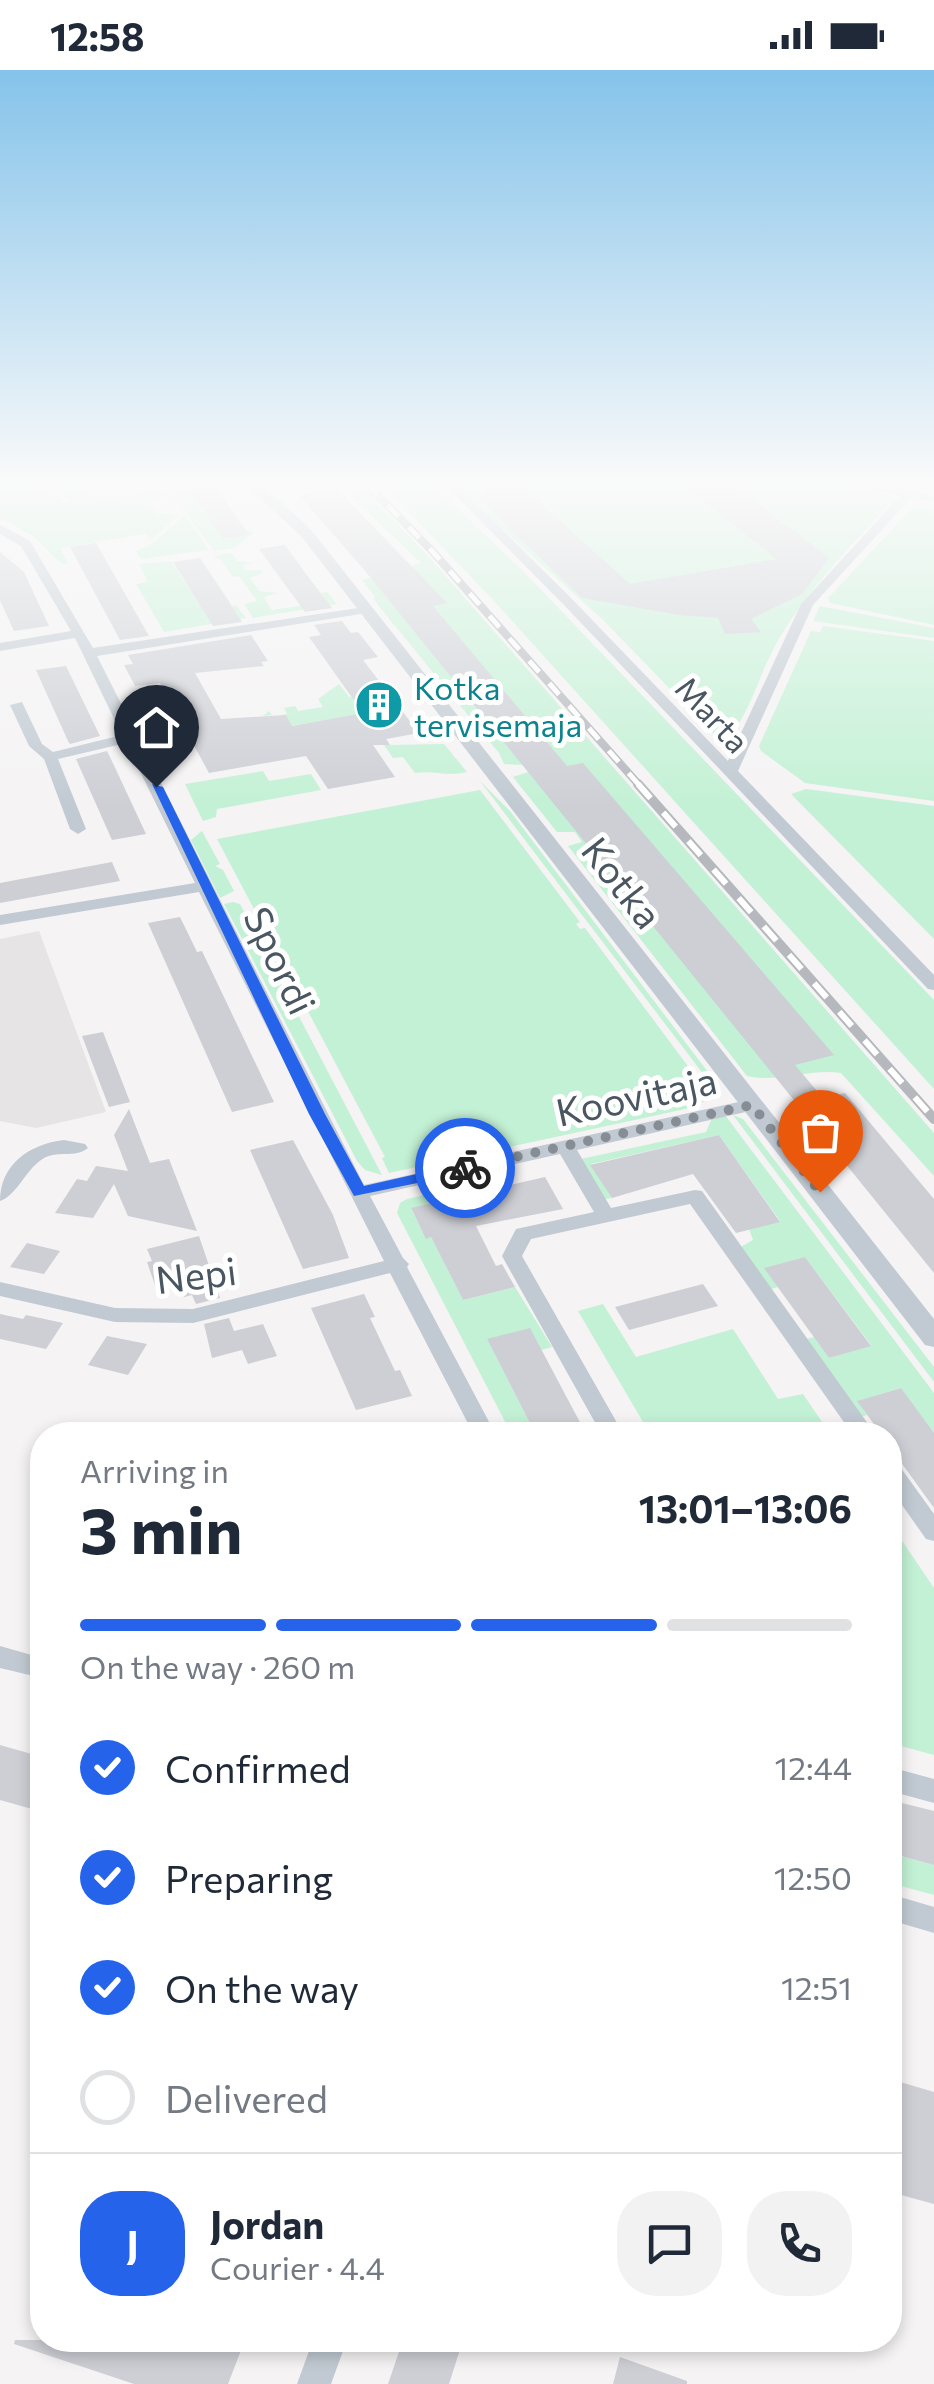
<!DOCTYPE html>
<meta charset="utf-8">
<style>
body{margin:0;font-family:Commissioner,sans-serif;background:#f2f2f3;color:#1f2937;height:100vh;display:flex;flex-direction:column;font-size:38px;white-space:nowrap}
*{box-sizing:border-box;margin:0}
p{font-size:32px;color:#747a83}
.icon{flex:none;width:55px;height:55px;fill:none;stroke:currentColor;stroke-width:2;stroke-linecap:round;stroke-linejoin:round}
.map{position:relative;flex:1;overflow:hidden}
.details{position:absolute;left:30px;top:1352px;width:872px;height:930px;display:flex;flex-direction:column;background:#fff;border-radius:40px;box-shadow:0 5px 15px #0003}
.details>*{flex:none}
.pin{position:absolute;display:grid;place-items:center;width:85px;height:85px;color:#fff;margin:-102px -42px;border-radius:50% 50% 50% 0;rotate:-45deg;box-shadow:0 0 10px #0007}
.pin .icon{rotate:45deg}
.courier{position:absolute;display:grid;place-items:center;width:100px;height:100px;margin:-50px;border:8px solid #2563eb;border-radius:50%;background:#fff;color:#222;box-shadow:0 2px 12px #0007}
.headline em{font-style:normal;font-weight:700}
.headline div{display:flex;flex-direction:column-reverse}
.headline{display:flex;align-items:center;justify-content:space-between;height:170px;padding:0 50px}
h1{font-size:65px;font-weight:700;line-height:75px}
.bar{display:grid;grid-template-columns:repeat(4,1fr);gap:15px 10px;align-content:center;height:120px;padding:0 50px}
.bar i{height:12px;border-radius:8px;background:#e0e1e3}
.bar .on{background:#2563eb}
.bar p{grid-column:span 4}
.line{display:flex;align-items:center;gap:25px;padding:0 50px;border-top:2px solid #e0e1e3}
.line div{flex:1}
.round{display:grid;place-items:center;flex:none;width:105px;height:105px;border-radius:40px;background:#f2f2f3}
ol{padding:0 50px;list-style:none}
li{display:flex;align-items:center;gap:30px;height:110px}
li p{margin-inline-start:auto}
li .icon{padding:10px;border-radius:50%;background:#2563eb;color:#fff;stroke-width:4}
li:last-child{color:#747a83}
li i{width:55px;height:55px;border:5px solid #e0e1e3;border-radius:50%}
.status{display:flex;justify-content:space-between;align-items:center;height:70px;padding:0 50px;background:#fff;direction:ltr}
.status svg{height:28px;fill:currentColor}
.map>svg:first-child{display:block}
.education{fill:#e6e4e5}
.green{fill:#c3f1d5}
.building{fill:#cdcfd5}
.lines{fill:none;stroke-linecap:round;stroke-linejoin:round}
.minor{fill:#c1cad2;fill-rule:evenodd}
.tertiary{fill:#c1cad2;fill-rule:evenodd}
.rail-far1-casing{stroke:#b5b8bd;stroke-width:8}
.rail-casing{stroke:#b5b8bd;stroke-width:10}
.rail-far1{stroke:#fff;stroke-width:5;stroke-dasharray:15;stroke-linecap:butt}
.rail{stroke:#fff;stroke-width:6;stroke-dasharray:19;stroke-linecap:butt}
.route{fill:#2563eb}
.done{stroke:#868d94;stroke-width:10;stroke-dasharray:0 18}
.labels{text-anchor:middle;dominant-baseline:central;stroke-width:10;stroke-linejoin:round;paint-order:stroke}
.far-culture-label{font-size:32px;fill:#0d838f;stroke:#fff;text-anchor:start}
.far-street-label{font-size:32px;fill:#4a5661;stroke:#fff}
.street-label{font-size:38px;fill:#4a5661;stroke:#fff}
</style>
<div class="status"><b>12:58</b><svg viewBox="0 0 49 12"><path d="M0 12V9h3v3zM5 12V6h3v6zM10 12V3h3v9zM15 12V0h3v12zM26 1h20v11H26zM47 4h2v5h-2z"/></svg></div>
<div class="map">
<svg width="934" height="2314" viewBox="0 0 934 2314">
<rect width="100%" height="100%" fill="#f5f3f3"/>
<polygon class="education" points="39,861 106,1042 36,1058 0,1051 0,869"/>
<g class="green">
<polygon points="0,414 31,414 68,432 70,429 39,414 82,414 86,423 103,429 160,420 167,425 149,433 157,443 178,445 151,470 145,464 60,478 68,493 62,494 33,466 0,448"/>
<path d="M338,414H360L429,487L934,1063V1106L841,1003C810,998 777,1013 747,1006L568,776L582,772L575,762H557L513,707L528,702L523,695L504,694L499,683L373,529L375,527L362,510L421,493Z"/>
<polygon points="382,414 432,414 524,502 934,930 934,1019 495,532"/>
<path d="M465,414H848L896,428C855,471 802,525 774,578C759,606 752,636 733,662L715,665L602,549L459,420Z"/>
<polygon points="189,419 223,469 248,465 243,457 254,463 234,478 214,481 170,422"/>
<polygon points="915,435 934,439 934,555 830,533 828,528"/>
<polygon points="185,445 209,480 141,489 136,481 152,474"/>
<polygon points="226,483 233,484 237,491 253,493 243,495 245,500 261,500 263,503 250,508 259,521 278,523 264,527 272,540 326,532 321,523 327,522 337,534 253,548 244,534 257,531 239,506 233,507 220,489 213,487"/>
<polygon points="171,491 209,549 237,545 232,536 236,535 246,548 164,562 136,514 148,512 139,494"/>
<polygon points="820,536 934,558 934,568 813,551"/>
<polygon points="823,556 934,571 934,731 805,713 761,681 759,676 811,561 820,562"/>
<polygon points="339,614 349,627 355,626 366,643 279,658 271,645 263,646 269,641 273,647 287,644 284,638 295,636 298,641 323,637 318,629"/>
<path d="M444,674L467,702C445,707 435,700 415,703L403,687L393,688L384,675Z"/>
<polygon points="263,701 269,711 311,704 321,720 217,739 216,747 203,751 185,714"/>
<polygon points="480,711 510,741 720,1018 720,1026"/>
<polygon points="806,719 934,736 934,869 791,724"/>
<polygon points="480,720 580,852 576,854 580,859 585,858 699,1011 662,1020 663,1023 702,1015 712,1028 690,1038 389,1103 382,1088 385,1087 217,769"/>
<polygon points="202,761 220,794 215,796 223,800 234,821 220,828 191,770"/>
<polygon points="233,832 240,834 382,1105 365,1100 357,1091 224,834"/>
<polygon points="725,1045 934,1323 934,1363 900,1318 858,1331 867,1345 857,1348 803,1270 814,1267 829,1288 871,1275 805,1187 765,1198 778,1217 768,1220 739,1178 753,1170 749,1159 780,1151 719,1065 591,1094 612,1128 600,1130 581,1089 706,1062 712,1048"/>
<polygon points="733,1045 743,1049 934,1297 934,1312"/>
<polygon points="500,1108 505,1116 411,1139 426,1168 431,1167 463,1230 515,1217 552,1277 541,1280 487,1269 536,1365 512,1365 397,1143 400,1133 407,1129"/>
<polygon points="603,1234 636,1287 733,1259 778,1329 803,1324 831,1365 622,1365 621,1360 643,1352 578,1241"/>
<polygon points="890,1453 934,1518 934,1685 890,1673"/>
<polygon points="890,1783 934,1795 934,1825 890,1813"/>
</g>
<g class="building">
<polygon points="492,414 519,414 630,514 777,489 681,414 733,414 829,488 802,524 751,549 761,562 725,564 718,548 679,545 582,528 477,427"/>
<polygon points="214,415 230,438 249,465 223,469 189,419"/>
<polygon points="338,420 447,533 433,536 567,696 583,693 834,985 795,995 823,1028 845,1023 934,1129 934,1203 366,502 299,425"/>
<polygon points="96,473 149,566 120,570 70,477"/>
<polygon points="285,475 306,504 332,538 305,542 259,479"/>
<polygon points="0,482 24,502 49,556 14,561 0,530"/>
<polygon points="200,488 230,533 242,552 213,556 173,492"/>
<polygon points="342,551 351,563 358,562 378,587 363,590 419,663 386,669 390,675 373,675 395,707 328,719 306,686 209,703 160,613 135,616 124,595 133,594 128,585 251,565 268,591 261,592 264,596 195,603 221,649 286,645 292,656 363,643 309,567 321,565 314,555"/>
<polygon points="66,596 100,666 70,674 68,671 36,600"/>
<polygon points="107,681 111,689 146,764 112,770 76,689"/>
<polygon points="112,792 120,811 0,833 0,813"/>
<polygon points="180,847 197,882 202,881 274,1032 232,1042 148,853"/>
<polygon points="103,962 130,1032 109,1037 82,966"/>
<polygon points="129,1039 150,1093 169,1089 197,1161 128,1146 114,1114 93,1148 55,1143 77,1109 87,1111 96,1096 128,1101 114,1065"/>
<polygon points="719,1065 780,1152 736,1163 693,1104 612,1128 590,1095"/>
<polygon points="293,1070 333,1145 349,1188 303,1199 250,1080"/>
<polygon points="545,1107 563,1139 476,1156 496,1196 502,1194 515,1217 463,1230 431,1167 426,1169 411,1138"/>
<polygon points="199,1166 220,1228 196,1234 192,1225 184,1227 179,1213 156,1218 147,1192 152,1191 147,1179"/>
<polygon points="27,1173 60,1181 44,1204 10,1197"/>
<polygon points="805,1187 871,1276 829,1288 764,1198"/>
<polygon points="703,1214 718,1236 629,1260 615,1237"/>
<polygon points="364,1224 375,1247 370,1248 395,1301 400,1300 412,1326 356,1340 311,1238"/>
<polygon points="0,1244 23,1249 26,1245 63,1253 46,1279 0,1269"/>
<polygon points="229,1248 234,1261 263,1254 277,1286 248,1294 242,1280 212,1288 204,1254"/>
<polygon points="530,1258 566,1326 582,1356 536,1365 487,1269"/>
<polygon points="107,1266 147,1274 128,1305 88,1295"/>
<polygon points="901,1318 934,1363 934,1438 890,1377 890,1365 882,1365 857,1331"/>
<polygon points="0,1675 42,1687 42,1719 32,1739 0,1730"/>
<polygon points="890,1730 934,1741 934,1795 890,1783"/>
<polygon points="890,2009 934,2022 934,2134 890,2122"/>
<polygon points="15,2270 245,2270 228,2314 134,2314 14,2274"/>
<polygon points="403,2270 463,2270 449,2314 388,2314"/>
<polygon points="620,2287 687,2311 687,2314 613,2314"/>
</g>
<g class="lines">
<g class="minor">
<polygon points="444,414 456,414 573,530 728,691 801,534 900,426 851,414 875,414 934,426 934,432 911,428 813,535 738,701 934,905 934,920 928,919 565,536"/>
<polygon points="0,455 30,471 93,578 371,536 371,542 367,543 97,586 364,1115 752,1029 759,1031 761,1035 759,1039 577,1080 611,1138 695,1120 702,1121 876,1365 853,1365 690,1134 531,1169 522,1186 624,1365 602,1365 502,1186 516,1159 594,1142 560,1084 370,1126 403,1188 409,1194 407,1197 496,1365 474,1365 390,1203 193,1253 115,1252 0,1226 0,1212 115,1238 193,1239 384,1191 199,822 0,855 0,845 195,813 126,673 58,689 86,759 78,764 70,759 44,689 29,676 10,635 22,632 42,674 53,682 122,665 75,568 0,581 0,573 71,561 21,476 0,464"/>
<path d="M64,1070L85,1074L88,1078C75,1089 56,1079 41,1090C25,1101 17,1125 0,1131C0,1095 29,1074 64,1070Z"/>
<polygon points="890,1391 898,1394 934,1444 934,1471 926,1469 890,1418"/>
<polygon points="0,1576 42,1588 42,1608 0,1598"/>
<polygon points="890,1697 934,1709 934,1733 890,1721"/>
<polygon points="890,1824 934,1837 934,1863 890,1850"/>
<polygon points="313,2270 347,2270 331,2314 297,2314"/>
</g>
<path class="tertiary" d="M237,414C270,414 289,440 312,461L934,1249V1277L925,1275L302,467L261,429Z"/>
<g class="rail-far1-casing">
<polyline id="rail-far1" points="367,414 433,482 640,716"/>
</g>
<g class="rail-casing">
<polyline id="rail" points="638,714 934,1049"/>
</g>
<use href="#rail-far1" class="rail-far1"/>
<use href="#rail" class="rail"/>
</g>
<linearGradient id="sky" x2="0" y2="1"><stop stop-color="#85c3ea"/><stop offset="0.56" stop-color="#fafafa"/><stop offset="1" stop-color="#fafafa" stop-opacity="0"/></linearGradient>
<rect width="934" height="738" fill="url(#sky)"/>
<polygon class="route" points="152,714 163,717 325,1044 364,1116 465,1093 471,1095 471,1102 354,1126 309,1044"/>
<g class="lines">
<polyline class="done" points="465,1098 752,1035 820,1122"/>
</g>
<defs>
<g id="building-disc" transform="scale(2.5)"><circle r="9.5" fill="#0f9aa8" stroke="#fff"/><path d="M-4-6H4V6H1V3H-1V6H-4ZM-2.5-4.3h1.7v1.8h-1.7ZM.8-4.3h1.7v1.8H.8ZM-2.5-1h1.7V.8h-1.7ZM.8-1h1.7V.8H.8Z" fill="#fff"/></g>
</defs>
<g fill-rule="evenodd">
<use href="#building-disc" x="379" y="635"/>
</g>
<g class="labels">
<g class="far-culture-label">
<text x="414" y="617">Kotka<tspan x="414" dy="37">tervisemaja</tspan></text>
</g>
<g class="far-street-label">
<text transform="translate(713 644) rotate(47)">Marta</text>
</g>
<g class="street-label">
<text transform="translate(623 812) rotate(52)">Kotka</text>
<text transform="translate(281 890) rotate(64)">Spordi</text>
<text transform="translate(636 1025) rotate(-12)">Koovitaja</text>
<text transform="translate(196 1204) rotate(-7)">Nepi</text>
</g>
</g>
</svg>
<div class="pin" style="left:820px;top:1122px;background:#ea580c"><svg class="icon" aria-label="bag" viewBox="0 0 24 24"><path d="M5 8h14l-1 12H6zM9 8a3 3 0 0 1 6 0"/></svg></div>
<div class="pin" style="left:156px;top:717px;background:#1f2937"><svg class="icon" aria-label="home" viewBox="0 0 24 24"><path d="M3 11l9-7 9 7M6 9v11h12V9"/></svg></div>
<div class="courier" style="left:465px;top:1098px"><svg class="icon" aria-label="bike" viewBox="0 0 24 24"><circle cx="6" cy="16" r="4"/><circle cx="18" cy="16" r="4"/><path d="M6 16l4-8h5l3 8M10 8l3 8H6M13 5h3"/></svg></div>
<section class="details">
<div class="headline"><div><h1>3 min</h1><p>Arriving in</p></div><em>13:01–13:06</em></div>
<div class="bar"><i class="on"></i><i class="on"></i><i class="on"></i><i></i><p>On the way · 260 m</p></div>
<ol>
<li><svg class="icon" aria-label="check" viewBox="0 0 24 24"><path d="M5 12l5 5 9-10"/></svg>Confirmed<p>12:44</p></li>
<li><svg class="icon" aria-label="check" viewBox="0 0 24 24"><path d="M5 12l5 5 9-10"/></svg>Preparing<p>12:50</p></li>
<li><svg class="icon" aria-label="check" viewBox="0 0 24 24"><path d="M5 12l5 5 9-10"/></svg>On the way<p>12:51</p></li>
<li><i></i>Delivered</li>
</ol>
<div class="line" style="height:180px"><b class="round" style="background:#2563eb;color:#fff">J</b><div><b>Jordan</b><p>Courier · 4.4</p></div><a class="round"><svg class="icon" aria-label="chat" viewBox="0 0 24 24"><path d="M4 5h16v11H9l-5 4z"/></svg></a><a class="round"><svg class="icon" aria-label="phone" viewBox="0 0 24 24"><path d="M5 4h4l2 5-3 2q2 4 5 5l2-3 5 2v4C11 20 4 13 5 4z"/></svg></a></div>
</section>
</div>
